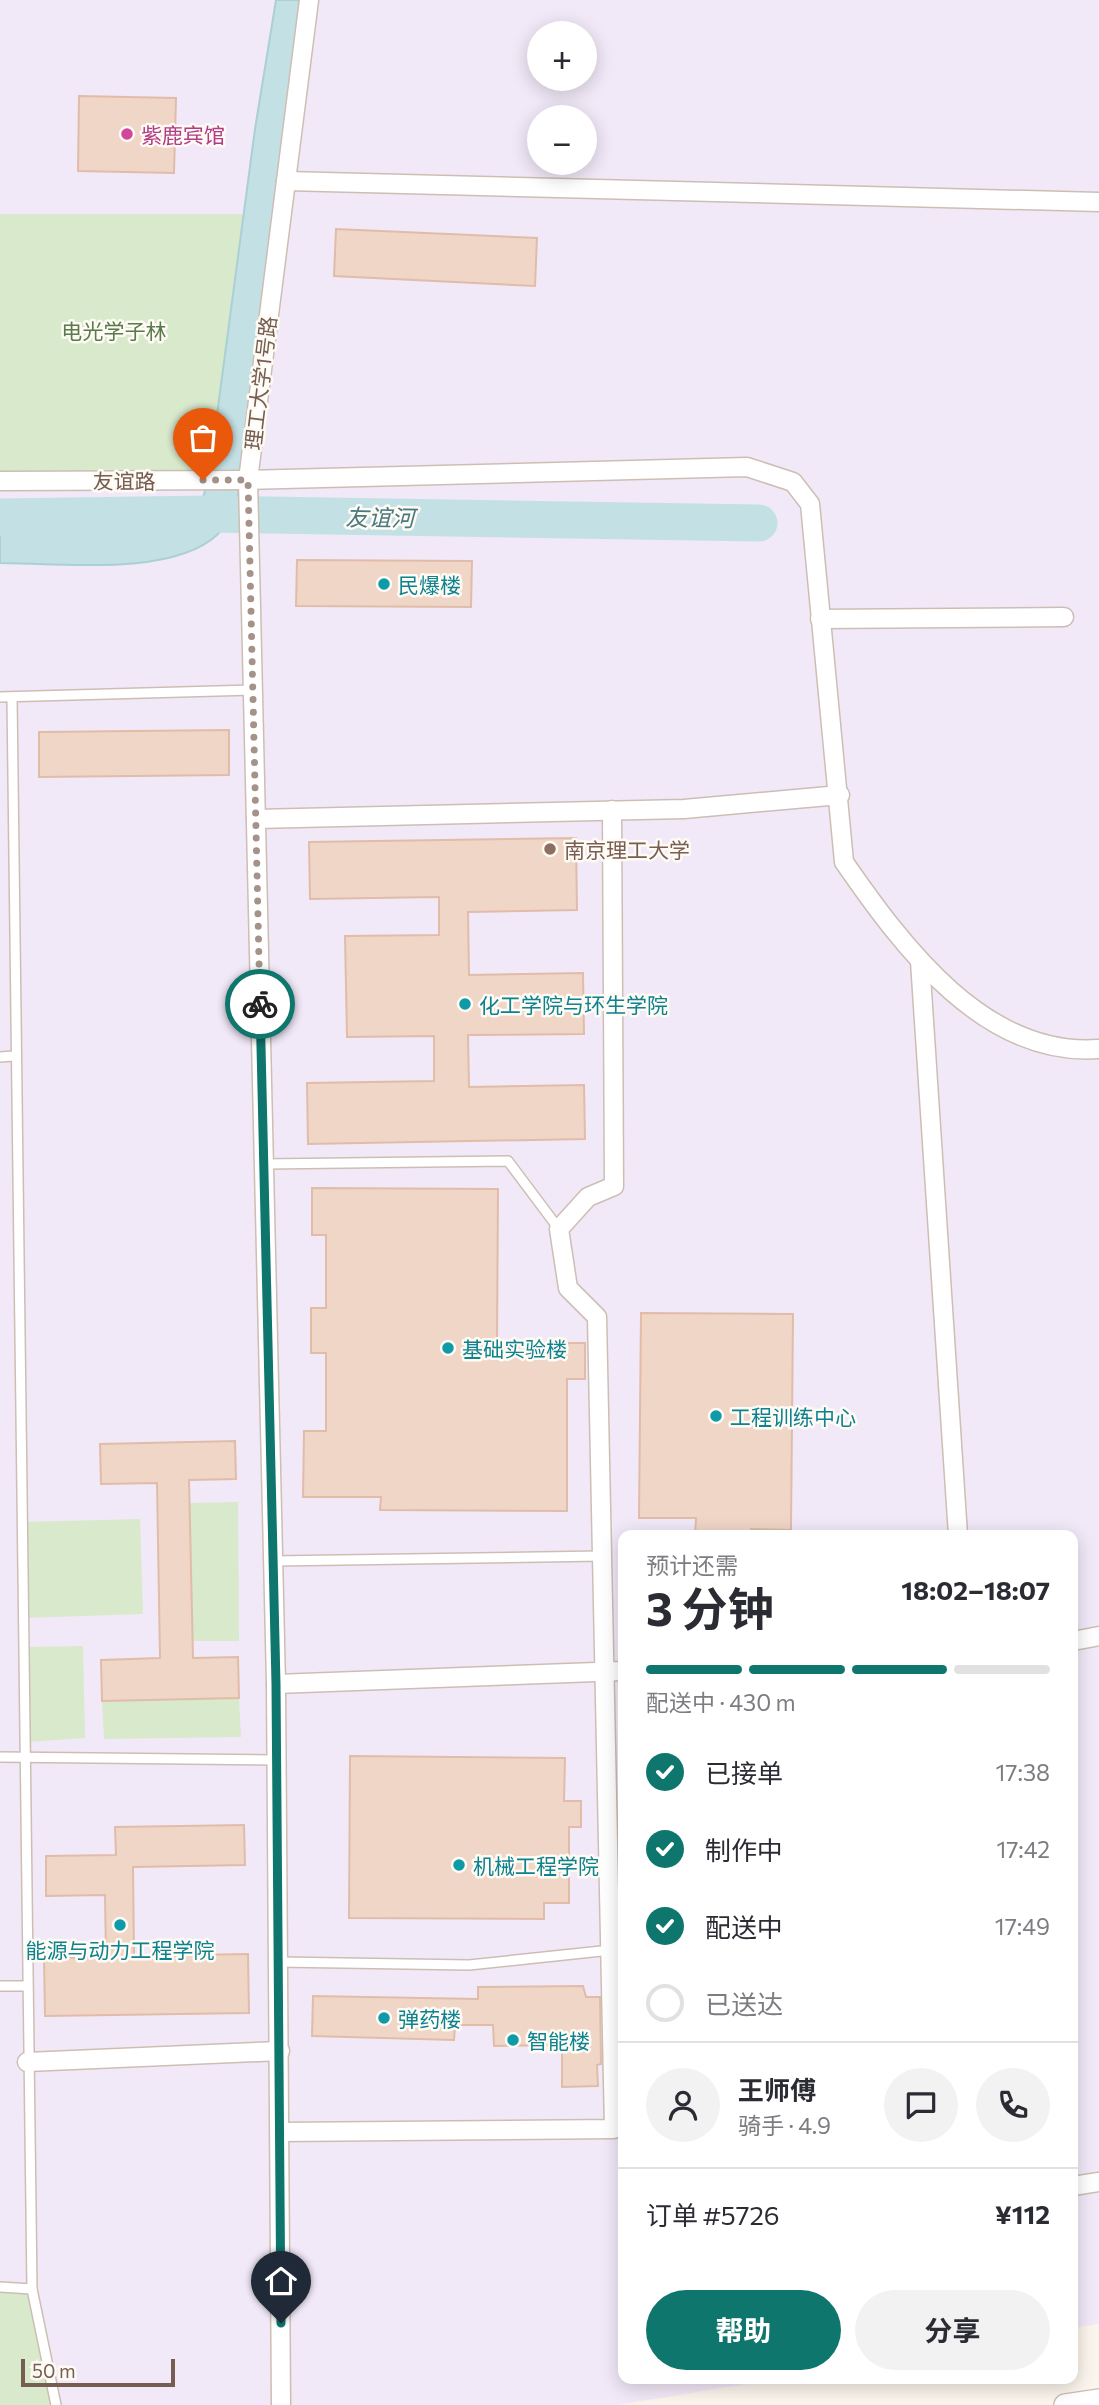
<!DOCTYPE html>
<html lang="zh">
<meta charset="utf-8">
<style>
body{margin:0;font-family:Commissioner,"Noto Sans SC",sans-serif;background:#f2f2f3;color:#2b2b33;height:100vh;display:flex;flex-direction:column;font-size:26px;white-space:nowrap}
*{box-sizing:border-box;margin:0}
p{font-size:23px;color:#7c7c81}
.icon{flex:none;width:38px;height:38px;fill:none;stroke:currentColor;stroke-width:2;stroke-linecap:round;stroke-linejoin:round}
.map{position:relative;flex:1;overflow:hidden}
.drawer{position:absolute;left:618px;top:1530px;width:460px;height:854px;display:flex;flex-direction:column;background:#fff;border-radius:14px;box-shadow:0 4px 18px #0003}
.drawer>*{flex:none}
.controls{position:absolute;left:527px;top:21px;display:grid;gap:14px}
.controls a{display:grid;place-items:center;width:70px;height:70px;border-radius:50%;background:#fff;box-shadow:0 4px 18px #0003;font-size:35px}
.scale{position:absolute;left:21px;bottom:18px;width:154px;box-sizing:border-box;padding-left:7px;border:4px solid #765d51;border-top:0;font-size:19px;line-height:24px;white-space:nowrap;color:#765d51;-webkit-text-stroke:5px #fefaf4;paint-order:stroke}
.pin{position:absolute;display:grid;place-items:center;width:60px;height:60px;color:#fff;margin:-72px -30px;border-radius:50% 50% 50% 0;rotate:-45deg;box-shadow:0 0 7px #0007}
.pin .icon{rotate:45deg}
.courier{position:absolute;display:grid;place-items:center;width:70px;height:70px;margin:-35px;border:5px solid #0f766e;border-radius:50%;background:#fff;color:#222;box-shadow:0 2px 9px #0007}
.summary em{font-style:normal;font-weight:700}
.summary div{display:flex;flex-direction:column-reverse}
.summary{display:flex;align-items:center;justify-content:space-between;height:119px;padding:0 28px}
h1{font-size:46px;font-weight:700;line-height:52px}
.bar{display:grid;grid-template-columns:repeat(4,1fr);gap:10px 7px;align-content:center;height:84px;padding:0 28px}
.bar i{height:9px;border-radius:5px;background:#e1e1e2}
.bar .selected{background:#0f766e}
.bar p{grid-column:span 4}
.line{display:flex;align-items:center;gap:18px;padding:0 28px;border-top:2px solid #e1e1e2}
.line div{flex:1}
.round{display:grid;place-items:center;flex:none;width:74px;height:74px;border-radius:37px;background:#f2f2f3}
ol{padding:0 28px;list-style:none}
li{display:flex;align-items:center;gap:21px;height:77px}
li p{margin-inline-start:auto}
li .icon{padding:7px;border-radius:50%;background:#0f766e;color:#fff;stroke-width:4}
li:last-child{color:#7c7c81}
li i{width:38px;height:38px;border:4px solid #e1e1e2;border-radius:50%}
.action{display:flex;gap:14px;margin-top:auto;padding:14px 28px}
.action a{flex:1;height:80px;border-radius:42px;background:#0f766e;color:#fff;font-size:28px;font-weight:700;line-height:80px;text-align:center}
.action a+a{background:#f2f2f3;color:#2b2b33}
.map>svg:first-child{display:block}
.education{fill:#f2e9f8;fill-rule:evenodd}
.green{fill:#d8e9cc}
.water{fill:#c3e0e4;stroke:#aad0d5;stroke-width:2}
.lines{fill:none;stroke-linecap:round;stroke-linejoin:round}
.river{stroke:#c3e0e4;stroke-width:37}
.building{fill:#efd6c7;stroke:#e0bca9;stroke-width:2}
.service-casing{stroke:#cdbeb3;stroke-width:12}
.minor-casing{stroke:#cdbeb3;stroke-width:21}
.tertiary-casing{stroke:#cdbeb3;stroke-width:24}
.service{stroke:#fff;stroke-width:9}
.minor{stroke:#fff;stroke-width:18}
.tertiary{stroke:#fff;stroke-width:21}
.done{stroke:#a59288;stroke-width:7;stroke-dasharray:0 12.6}
.route{stroke:#0f766e;stroke-width:9}
.hotel-dot{fill:#d1479c;stroke:#fefaf4;stroke-width:2.5}
.culture-dot{fill:#0f9aa8;stroke:#fefaf4;stroke-width:2.5}
.education-dot{fill:#8d6e63;stroke:#fefaf4;stroke-width:2.5}
.labels{text-anchor:middle;dominant-baseline:central;stroke-width:5;stroke-linejoin:round;paint-order:stroke}
.hotel-label{font-size:21px;fill:#b23c85;stroke:#fefaf4;text-anchor:start}
.park-label{font-size:21px;fill:#597a4a;stroke:#fefaf4}
.street-label{font-size:21px;fill:#765d51;stroke:#fefaf4}
.culture-label{font-size:21px;fill:#0d838f;stroke:#fefaf4;text-anchor:start}
.education-label{font-size:21px;fill:#785e54;stroke:#fefaf4;text-anchor:start}
.water-label{font-size:23px;font-style:italic;fill:#49787f;stroke:#fefaf4}
</style>
<div class="map">
<svg width="1099" height="2405" viewBox="0 0 1099 2405">
<rect width="100%" height="100%" fill="#fbf5ed"/>
<path class="education" d="M0,0H1099V2324L1073,2328V1535H623V2378H783L618,2405H0ZM539,33H584V79H539ZM539,117H584V163H539Z"/>
<g class="green">
<polygon points="0,214 249,214 208,472 0,474"/>
<polygon points="238,1502 239,1641 192,1641 189,1503"/>
<polygon points="140,1519 143,1614 24,1618 23,1522"/>
<polygon points="83,1646 85,1738 26,1742 24,1647"/>
<polygon points="239,1698 241,1737 104,1739 102,1701"/>
<polygon points="0,2287 32,2289 56,2405 0,2405"/>
</g>
<path class="water" d="M276,0H300L237,502C231,512 226,527 217,535C171,577 59,563 0,563V522C41,523 161,536 192,513C204,504 205,489 209,475L255,129Z"/>
<g class="lines">
<polyline class="river" points="0,517 209,514 759,523"/>
</g>
<g class="building">
<polygon points="79,96 176,98 174,173 78,171"/>
<polygon points="336,229 537,238 535,286 334,276"/>
<polygon points="297,560 472,561 471,607 296,606"/>
<polygon points="229,730 229,775 39,777 39,732"/>
<polygon points="576,838 577,910 468,912 469,975 583,973 584,1034 468,1035 469,1087 584,1085 585,1139 308,1144 307,1083 434,1081 434,1036 347,1037 345,936 439,935 439,897 310,899 309,842"/>
<polygon points="312,1188 498,1189 497,1343 585,1343 585,1379 567,1379 567,1511 380,1510 381,1497 303,1497 304,1431 326,1431 326,1353 311,1353 311,1308 326,1308 326,1235 312,1235"/>
<polygon points="641,1313 793,1314 791,1530 751,1529 751,1535 695,1535 696,1518 639,1518"/>
<polygon points="235,1441 236,1479 189,1480 193,1658 238,1657 239,1698 102,1701 101,1660 160,1658 157,1483 101,1484 100,1444"/>
<polygon points="350,1756 565,1758 564,1801 581,1801 581,1827 569,1827 569,1903 544,1903 544,1919 349,1918"/>
<polygon points="244,1825 245,1865 133,1867 134,1956 248,1954 249,2013 45,2016 44,1958 106,1957 105,1895 46,1896 46,1856 116,1855 115,1827"/>
<polygon points="583,1986 586,1997 600,1997 601,2064 597,2065 598,2086 562,2087 562,2045 494,2046 493,2025 455,2025 454,2040 312,2036 313,1996 478,1999 478,1987"/>
</g>
<g class="lines">
<g class="service-casing">
<g id="service">
<polyline points="0,697 253,690"/>
<polyline points="12,697 32,2289 56,2405"/>
<polyline points="0,1057 14,1056"/>
<polyline points="264,1164 508,1161 559,1229"/>
<polyline points="273,1561 602,1556"/>
<polyline points="0,1757 277,1760"/>
<polyline points="279,1962 469,1965 611,1950"/>
<polyline points="0,1986 27,1986"/>
<polyline points="0,2287 32,2289"/>
</g>
</g>
<g class="minor-casing">
<g id="minor">
<polyline points="286,181 1099,202"/>
<path d="M0,481L248,480L747,467L793,482L810,504L844,862C902,946 985,1058 1099,1049"/>
<polyline points="820,619 1064,617"/>
<polyline points="256,819 684,809 840,795"/>
<polyline points="920,961 958,1535"/>
<polyline points="1073,1641 1099,1636"/>
<polyline points="276,1684 623,1671"/>
<polyline points="27,2062 280,2051"/>
<polyline points="281,2132 614,2129 597,1317 568,1288 559,1229 588,1197 614,1186 612,810"/>
<polyline points="1073,2186 1099,2182"/>
<polyline points="281,2405 276,1684 248,480 309,0"/>
</g>
</g>
<g class="tertiary-casing">
<polyline id="tertiary" points="1065,2405 1099,2400"/>
</g>
<use href="#service" class="service"/>
<use href="#minor" class="minor"/>
<use href="#tertiary" class="tertiary"/>
</g>
<g class="lines">
<polyline class="done" points="203,480 248,480 260,1004"/>
<polyline class="route" points="260,1004 276,1684 281,2323"/>
</g>
<circle class="hotel-dot" cx="127" cy="134" r="7"/>
<g class="culture-dot">
<circle cx="384" cy="584" r="7"/>
<circle cx="465" cy="1004" r="7"/>
<circle cx="448" cy="1348" r="7"/>
<circle cx="716" cy="1416" r="7"/>
<circle cx="459" cy="1865" r="7"/>
<circle cx="120" cy="1925" r="7"/>
<circle cx="384" cy="2018" r="7"/>
<circle cx="513" cy="2040" r="7"/>
</g>
<circle class="education-dot" cx="550" cy="849" r="7"/>
<g class="labels">
<g class="hotel-label">
<text x="141" y="134">紫鹿宾馆</text>
</g>
<g class="park-label">
<text x="114" y="330">电光学子林</text>
</g>
<g class="street-label">
<text transform="translate(260 383) rotate(-83)">理工大学1号路</text>
<text x="124" y="480">友谊路</text>
</g>
<g class="culture-label">
<text x="398" y="584">民爆楼</text>
<text x="479" y="1004">化工学院与环生学院</text>
<text x="462" y="1348">基础实验楼</text>
<text x="730" y="1416">工程训练中心</text>
<text x="473" y="1865">机械工程学院</text>
<text x="120" y="1949" text-anchor="middle">能源与动力工程学院</text>
<text x="398" y="2018">弹药楼</text>
<text x="527" y="2040">智能楼</text>
</g>
<g class="education-label">
<text x="564" y="849">南京理工大学</text>
</g>
<g class="water-label">
<text transform="translate(380 517) rotate(1)">友谊河</text>
</g>
</g>
</svg>
<div class="controls">
<a>+</a>
<a>−</a>
</div>
<div class="scale">50 m</div>
<div class="pin" style="left:203px;top:480px;background:#ea580c"><svg class="icon" aria-label="bag" viewBox="0 0 24 24"><path d="M5 8h14l-1 12H6zM9 8a3 3 0 0 1 6 0"/></svg></div>
<div class="pin" style="left:281px;top:2323px;background:#1f2937"><svg class="icon" aria-label="home" viewBox="0 0 24 24"><path d="M3 11l9-7 9 7M6 9v11h12V9"/></svg></div>
<div class="courier" style="left:260px;top:1004px"><svg class="icon" aria-label="bike" viewBox="0 0 24 24"><circle cx="6" cy="16" r="4"/><circle cx="18" cy="16" r="4"/><path d="M6 16l4-8h5l3 8M10 8l3 8H6M13 5h3"/></svg></div>
<section class="drawer">
<div class="summary"><div><h1>3 分钟</h1><p>预计还需</p></div><em>18:02–18:07</em></div>
<div class="bar"><i class="selected"></i><i class="selected"></i><i class="selected"></i><i></i><p>配送中 · 430 m</p></div>
<ol>
<li><svg class="icon" aria-label="check" viewBox="0 0 24 24"><path d="M5 12l5 5 9-10"/></svg>已接单<p>17:38</p></li>
<li><svg class="icon" aria-label="check" viewBox="0 0 24 24"><path d="M5 12l5 5 9-10"/></svg>制作中<p>17:42</p></li>
<li><svg class="icon" aria-label="check" viewBox="0 0 24 24"><path d="M5 12l5 5 9-10"/></svg>配送中<p>17:49</p></li>
<li><i></i>已送达</li>
</ol>
<div class="line" style="height:126px"><a class="round"><svg class="icon" aria-label="person" viewBox="0 0 24 24"><circle cx="12" cy="8" r="4"/><path d="M4 21q1-7 8-7t8 7"/></svg></a><div><b>王师傅</b><p>骑手 · 4.9</p></div><a class="round"><svg class="icon" aria-label="chat" viewBox="0 0 24 24"><path d="M4 5h16v11H9l-5 4z"/></svg></a><a class="round"><svg class="icon" aria-label="phone" viewBox="0 0 24 24"><path d="M5 4h4l2 5-3 2q2 4 5 5l2-3 5 2v4C11 20 4 13 5 4z"/></svg></a></div>
<div class="line" style="height:91px"><div>订单 #5726</div><b>¥112</b></div>
<div class="action"><a>帮助</a><a>分享</a></div>
</section>
</div>
